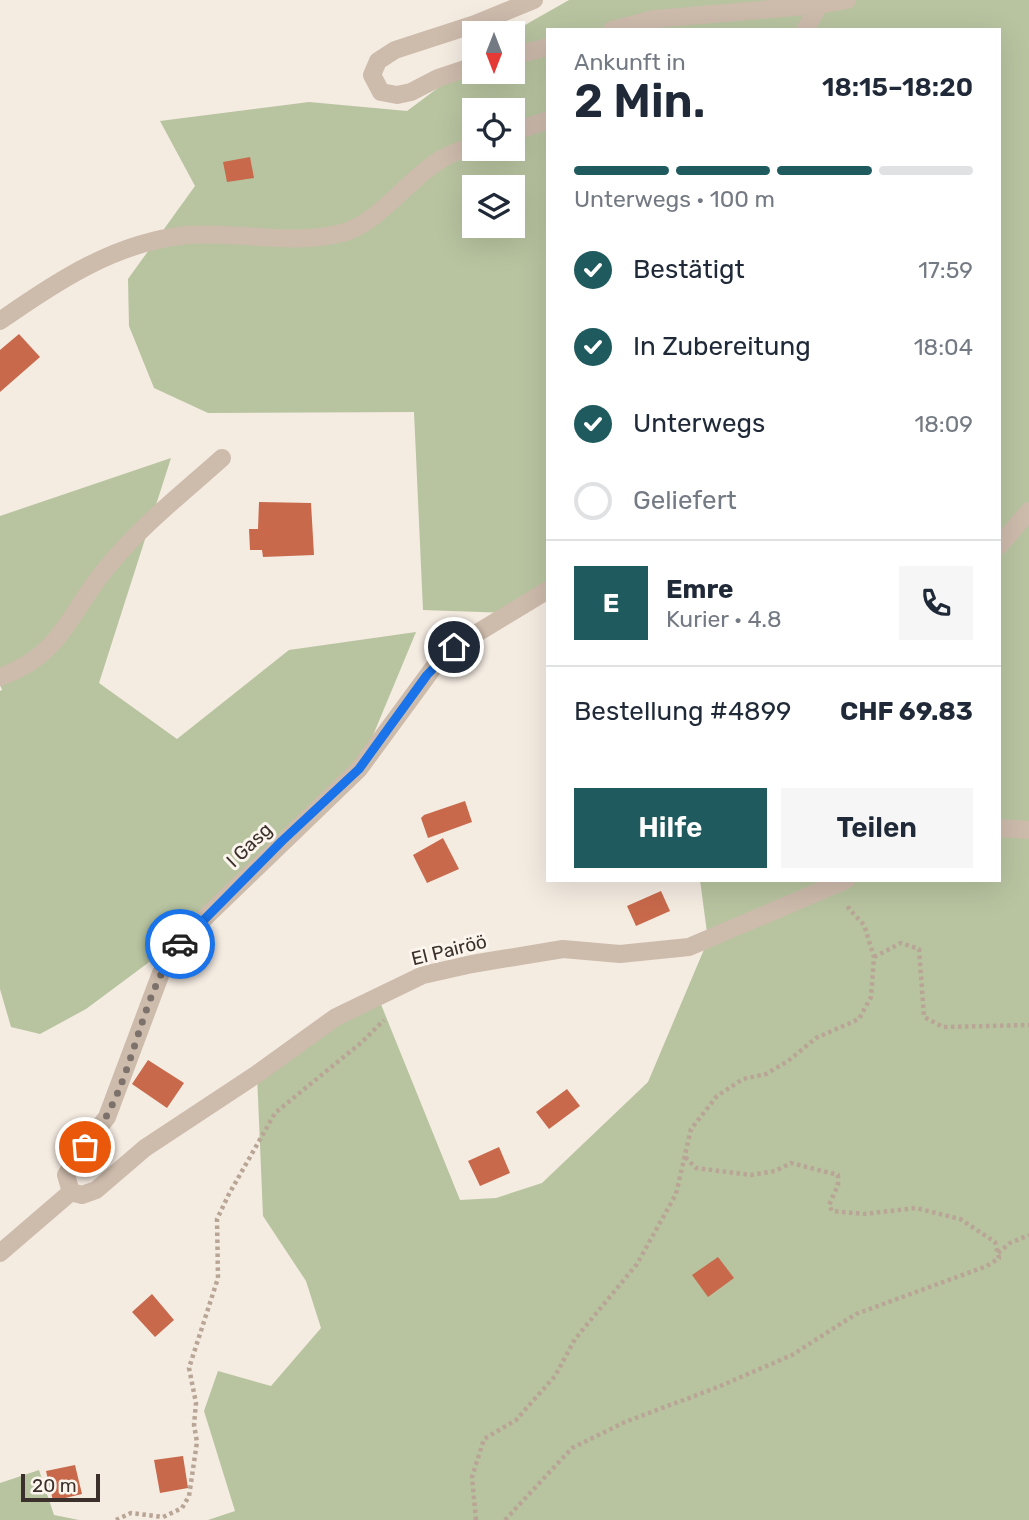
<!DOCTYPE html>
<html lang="de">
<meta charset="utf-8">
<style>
body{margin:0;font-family:Rubik,sans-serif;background:#f6f6f7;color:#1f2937;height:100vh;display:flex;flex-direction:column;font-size:26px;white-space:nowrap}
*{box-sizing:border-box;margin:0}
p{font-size:23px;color:#747a83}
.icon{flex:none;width:38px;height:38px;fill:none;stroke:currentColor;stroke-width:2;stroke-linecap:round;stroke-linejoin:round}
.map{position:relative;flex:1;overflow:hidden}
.panel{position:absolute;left:546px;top:28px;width:455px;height:854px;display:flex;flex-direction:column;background:#fff;border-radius:0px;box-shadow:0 7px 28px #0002}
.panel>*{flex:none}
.needle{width:46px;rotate:180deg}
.controls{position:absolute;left:462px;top:21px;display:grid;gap:14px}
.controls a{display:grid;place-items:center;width:63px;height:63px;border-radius:0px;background:#fff;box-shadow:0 7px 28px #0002;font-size:35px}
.scale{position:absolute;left:21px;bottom:18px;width:79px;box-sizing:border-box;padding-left:7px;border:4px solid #3b302b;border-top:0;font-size:19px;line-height:24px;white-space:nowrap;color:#3b302b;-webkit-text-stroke:5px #fbf5ee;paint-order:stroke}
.pin{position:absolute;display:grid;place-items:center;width:60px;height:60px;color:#fff;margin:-30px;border:4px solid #fff;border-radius:50%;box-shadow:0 2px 7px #0007}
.courier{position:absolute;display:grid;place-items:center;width:70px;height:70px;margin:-35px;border:5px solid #1a73e8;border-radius:50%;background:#fff;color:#222;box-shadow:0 2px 9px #0007}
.overview em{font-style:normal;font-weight:600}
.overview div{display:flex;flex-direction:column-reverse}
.overview{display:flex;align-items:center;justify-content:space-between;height:119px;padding:0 28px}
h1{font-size:46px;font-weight:600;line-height:52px}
.bar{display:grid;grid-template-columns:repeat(4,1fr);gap:10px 7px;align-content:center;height:84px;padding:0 28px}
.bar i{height:9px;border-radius:5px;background:#e0e1e3}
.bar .on{background:#1f5a5e}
.bar p{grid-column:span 4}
.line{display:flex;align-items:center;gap:18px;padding:0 28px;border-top:2px solid #e0e1e3}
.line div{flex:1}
.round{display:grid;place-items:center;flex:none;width:74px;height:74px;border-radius:0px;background:#f6f6f7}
ol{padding:0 28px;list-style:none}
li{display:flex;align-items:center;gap:21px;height:77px}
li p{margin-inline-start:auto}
li .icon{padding:7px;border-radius:50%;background:#1f5a5e;color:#fff;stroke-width:4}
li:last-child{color:#747a83}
li i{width:38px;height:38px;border:4px solid #e0e1e3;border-radius:50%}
.primary-button{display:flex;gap:14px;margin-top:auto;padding:14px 28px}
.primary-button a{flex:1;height:80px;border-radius:0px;background:#1f5a5e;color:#fff;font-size:28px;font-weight:600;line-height:80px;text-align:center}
.primary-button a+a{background:#f6f6f7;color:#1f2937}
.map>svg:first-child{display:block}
.green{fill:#b8c4a0;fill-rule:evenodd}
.building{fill:#c8694b}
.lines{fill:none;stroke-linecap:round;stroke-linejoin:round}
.path{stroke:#b9a596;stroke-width:4.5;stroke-dasharray:3.5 3.5;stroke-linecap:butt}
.minor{stroke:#cdbbac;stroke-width:18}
.done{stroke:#7c716b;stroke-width:7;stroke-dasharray:0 12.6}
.route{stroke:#1a73e8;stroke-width:9}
.labels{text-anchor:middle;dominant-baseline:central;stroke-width:6;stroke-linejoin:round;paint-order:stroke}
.street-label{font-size:19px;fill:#3b302b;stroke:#fbf5ee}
</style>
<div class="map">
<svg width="1029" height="1520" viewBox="0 0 1029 1520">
<rect width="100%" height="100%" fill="#f4ebe1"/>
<g class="green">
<path d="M569,0H1029V1520H208L235,1511L204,1411L218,1371L271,1386L321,1328L306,1281L263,1216L257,1074L378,997L460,1200L496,1198L542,1183L648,1082L708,940L700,880H999V30H548V590L509,613L423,610L414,412L208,413L154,388L129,326L128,279L195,186L160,121L309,102L407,111L474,61V72H513L511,33ZM474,110H513V149H474ZM474,187H513V226H474Z"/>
<polygon points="171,458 99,683 177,739 289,650 416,632 359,769 191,931 86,1009 40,1034 11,1027 0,989 0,691 2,690 0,685 0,516"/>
<polygon points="39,1470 54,1515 79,1520 0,1520 0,1483"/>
</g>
<g class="building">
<polygon points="250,157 254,178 227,182 223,162"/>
<polygon points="19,334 40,357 0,392 0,350"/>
<polygon points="259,502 311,503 314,555 263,557 262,550 250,550 249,529 258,529"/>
<polygon points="465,801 472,822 428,838 421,818 424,815"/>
<polygon points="443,838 459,869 427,883 413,855"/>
<polygon points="661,891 670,911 636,926 627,906"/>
<polygon points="148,1060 184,1083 167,1108 132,1084"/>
<polygon points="567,1089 580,1106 549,1129 536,1112"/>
<polygon points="499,1147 510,1173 480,1186 468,1161"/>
<polygon points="718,1257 734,1278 708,1297 692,1275"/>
<polygon points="152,1294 174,1320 155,1337 132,1312"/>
<polygon points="183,1456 188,1488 160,1493 154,1460"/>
<polygon points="75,1465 82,1494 53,1501 46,1471"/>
</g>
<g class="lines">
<g class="path">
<polyline points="874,957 901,943 919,949 924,1017 943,1027 1029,1025"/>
<polyline points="998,1253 1010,1243 1029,1235"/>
<polyline points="116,1520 131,1513 163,1517 182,1508 189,1496 197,1442 194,1425 196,1403 189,1368 218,1278 217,1219 229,1194 275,1113 362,1042 384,1020"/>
<polyline points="476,1520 472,1477 484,1439 516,1420 555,1376 575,1339 637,1264 676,1194 691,1129 717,1096 743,1079 766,1074 788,1061 816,1038 859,1019 871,997 874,957 864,925 849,909 847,903"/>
<polyline points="505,1520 572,1448 625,1422 718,1387 792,1355 856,1314 987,1266 999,1258 995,1242 960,1219 916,1208 864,1214 832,1211 829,1205 838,1185 838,1175 791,1163 775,1171 751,1175 696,1168 684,1156"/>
</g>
<g class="minor">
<polyline points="612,30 654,19 819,5 847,0"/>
<polyline points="805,30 819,5"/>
<polyline points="513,56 548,47"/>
<polyline points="474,66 438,78 411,92 397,95 381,92 372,75 378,61 395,50 475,24 534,0"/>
<polyline points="513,132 548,120"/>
<path d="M0,321C57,281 116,242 187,235C238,231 291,246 342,233C380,223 410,176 445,157C454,152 465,149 474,145"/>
<polyline points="999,546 1029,511"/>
<path d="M0,677C64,654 69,611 109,565C142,525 184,492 222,458"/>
<polyline points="999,828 1029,830"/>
<polyline points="71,1192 82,1195 96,1190 145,1148 257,1074 336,1017 423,975 472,964 563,949 620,954 689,947 846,880"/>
<polyline points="71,1192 66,1175 76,1158 107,1117 161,973 191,931 359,769 439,660 454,647 548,590"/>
<polyline points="0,1253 71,1192"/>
</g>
</g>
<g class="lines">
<path class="done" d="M85,1147C136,1089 135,1001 180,944"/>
<polyline class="route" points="180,944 282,841 359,769 427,675 454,647"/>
</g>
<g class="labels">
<g class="street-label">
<text transform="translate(249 845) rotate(-44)">I Gasg</text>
<text transform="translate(449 950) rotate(-14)">El Pairöö</text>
</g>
</g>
</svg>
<div class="controls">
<a><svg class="needle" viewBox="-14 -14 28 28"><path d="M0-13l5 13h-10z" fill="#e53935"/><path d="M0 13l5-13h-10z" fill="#747a83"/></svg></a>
<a><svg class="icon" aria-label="locate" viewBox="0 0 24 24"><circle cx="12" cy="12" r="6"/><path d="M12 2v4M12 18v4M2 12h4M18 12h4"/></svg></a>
<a><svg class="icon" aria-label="layers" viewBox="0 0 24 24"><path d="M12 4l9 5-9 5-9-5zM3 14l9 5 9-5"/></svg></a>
</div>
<div class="scale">20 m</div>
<div class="pin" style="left:85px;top:1147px;background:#ea580c"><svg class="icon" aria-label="bag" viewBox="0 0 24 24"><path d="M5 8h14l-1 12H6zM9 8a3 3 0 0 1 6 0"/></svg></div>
<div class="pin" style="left:454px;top:647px;background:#1f2937"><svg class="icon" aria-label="home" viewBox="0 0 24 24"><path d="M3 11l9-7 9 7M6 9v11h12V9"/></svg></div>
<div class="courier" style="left:180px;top:944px"><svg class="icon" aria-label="car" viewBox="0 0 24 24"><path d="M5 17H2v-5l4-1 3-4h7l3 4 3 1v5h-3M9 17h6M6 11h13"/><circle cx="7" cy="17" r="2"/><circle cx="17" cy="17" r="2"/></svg></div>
<section class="panel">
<div class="overview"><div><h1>2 Min.</h1><p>Ankunft in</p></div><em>18:15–18:20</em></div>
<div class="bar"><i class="on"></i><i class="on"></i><i class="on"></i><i></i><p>Unterwegs · 100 m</p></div>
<ol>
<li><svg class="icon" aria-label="check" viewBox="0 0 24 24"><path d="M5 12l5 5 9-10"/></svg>Bestätigt<p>17:59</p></li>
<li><svg class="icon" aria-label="check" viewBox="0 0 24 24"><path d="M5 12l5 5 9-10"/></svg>In Zubereitung<p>18:04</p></li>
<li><svg class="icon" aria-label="check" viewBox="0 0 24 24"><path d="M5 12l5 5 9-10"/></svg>Unterwegs<p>18:09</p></li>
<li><i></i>Geliefert</li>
</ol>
<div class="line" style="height:126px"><b class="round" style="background:#1f5a5e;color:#fff">E</b><div><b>Emre</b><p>Kurier · 4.8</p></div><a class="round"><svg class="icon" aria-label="phone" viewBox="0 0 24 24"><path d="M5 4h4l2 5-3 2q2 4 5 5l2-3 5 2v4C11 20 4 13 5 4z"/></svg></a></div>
<div class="line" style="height:91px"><div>Bestellung #4899</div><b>CHF 69.83</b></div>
<div class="primary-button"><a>Hilfe</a><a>Teilen</a></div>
</section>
</div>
